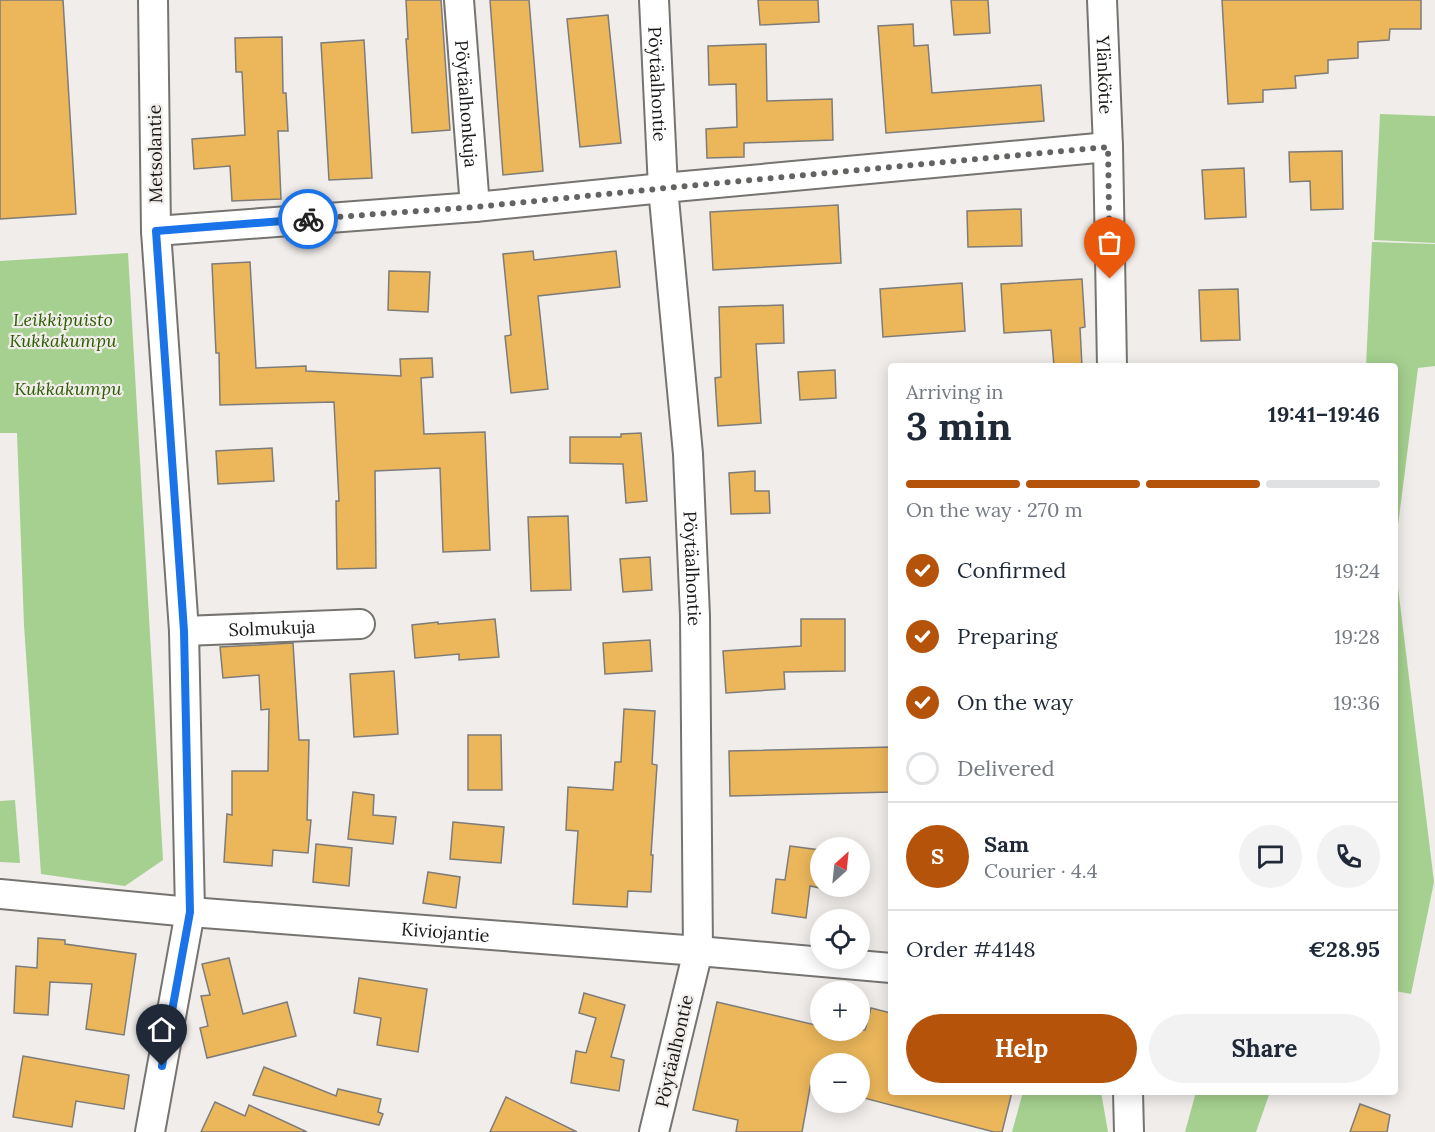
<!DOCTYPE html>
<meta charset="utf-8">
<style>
body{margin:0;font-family:Lora,serif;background:#f2f2f3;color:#1f2937;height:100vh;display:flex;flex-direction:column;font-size:22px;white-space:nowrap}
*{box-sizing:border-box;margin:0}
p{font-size:20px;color:#747a83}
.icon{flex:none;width:33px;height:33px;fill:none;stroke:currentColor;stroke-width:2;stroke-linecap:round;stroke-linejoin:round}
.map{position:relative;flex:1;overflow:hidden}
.side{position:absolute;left:888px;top:363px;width:510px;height:732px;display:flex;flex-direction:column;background:#fff;border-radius:6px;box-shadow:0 3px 15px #0003}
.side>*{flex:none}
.needle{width:39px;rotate:27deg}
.fabs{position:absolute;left:810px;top:837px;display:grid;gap:12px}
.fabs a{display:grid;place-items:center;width:60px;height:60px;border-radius:50%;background:#fff;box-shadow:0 3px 15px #0003;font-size:30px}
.pin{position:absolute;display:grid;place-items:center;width:51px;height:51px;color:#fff;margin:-62px -26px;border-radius:50% 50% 50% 0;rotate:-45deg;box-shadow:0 0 6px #0007}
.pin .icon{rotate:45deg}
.courier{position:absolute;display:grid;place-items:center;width:60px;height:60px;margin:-30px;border:4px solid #1a73e8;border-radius:50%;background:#fff;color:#222;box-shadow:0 2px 8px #0007}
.overview em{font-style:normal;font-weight:800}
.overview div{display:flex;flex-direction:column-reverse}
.overview{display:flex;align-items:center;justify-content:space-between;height:102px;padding:0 18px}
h1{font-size:39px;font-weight:800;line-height:45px}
.bar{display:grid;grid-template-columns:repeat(4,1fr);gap:9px 6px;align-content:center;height:72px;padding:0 18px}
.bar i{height:8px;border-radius:4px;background:#e0e1e3}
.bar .on{background:#b45309}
.bar p{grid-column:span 4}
.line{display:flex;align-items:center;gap:15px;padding:0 18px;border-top:2px solid #e0e1e3}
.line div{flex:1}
.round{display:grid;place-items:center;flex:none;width:63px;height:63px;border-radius:32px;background:#f2f2f3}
ol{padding:0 18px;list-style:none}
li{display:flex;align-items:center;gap:18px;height:66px}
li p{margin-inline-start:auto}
li .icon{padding:6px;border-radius:50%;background:#b45309;color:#fff;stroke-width:4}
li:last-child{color:#747a83}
li i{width:33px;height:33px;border:3px solid #e0e1e3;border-radius:50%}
.cta{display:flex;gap:12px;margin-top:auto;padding:12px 18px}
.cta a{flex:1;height:69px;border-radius:36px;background:#b45309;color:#fff;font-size:24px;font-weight:800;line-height:69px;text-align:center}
.cta a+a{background:#f2f2f3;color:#1f2937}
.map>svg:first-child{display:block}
.green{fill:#a5d08f}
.building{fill:#ecb75b;stroke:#7e7c79;stroke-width:1.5}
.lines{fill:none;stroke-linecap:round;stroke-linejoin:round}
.street-casing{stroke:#767471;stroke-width:32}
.street{stroke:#fff;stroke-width:28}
.done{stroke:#646361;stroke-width:6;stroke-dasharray:0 10.8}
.route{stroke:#1a73e8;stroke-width:8}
.labels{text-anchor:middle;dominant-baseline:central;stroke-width:4.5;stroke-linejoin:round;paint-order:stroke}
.street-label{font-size:18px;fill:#191817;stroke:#f0edea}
.park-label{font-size:18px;font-style:italic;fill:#2d5d02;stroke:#f0edea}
</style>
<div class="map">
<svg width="1435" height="1132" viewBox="0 0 1435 1132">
<rect width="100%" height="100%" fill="#f0edea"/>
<g class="green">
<polygon points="1380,114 1435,116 1435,243 1374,240"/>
<polygon points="1372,242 1435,244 1435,366 1418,368 1395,549 1395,366 1366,366"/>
<polygon points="128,253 163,860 125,886 41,874 24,625 17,433 0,433 0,261"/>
<polygon points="1395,563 1434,882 1411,994 1395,991"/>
<polygon points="15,800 20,863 0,862 0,801"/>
<polygon points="1023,1092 1101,1092 1108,1132 1012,1132"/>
<polygon points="1196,1092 1270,1092 1256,1132 1185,1132"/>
</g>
<g class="building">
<polygon points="0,0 63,0 76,214 0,219"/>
<polygon points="406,0 441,0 450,130 412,133 406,39 408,39"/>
<polygon points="490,0 529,0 543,171 503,175"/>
<polygon points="758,0 818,0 819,22 760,25"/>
<polygon points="951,0 988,0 990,33 954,35"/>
<polygon points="1222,0 1421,0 1421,29 1390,29 1389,40 1358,42 1358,58 1328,60 1328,73 1295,76 1296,88 1263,90 1263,102 1228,104"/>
<polygon points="608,15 621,143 580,147 567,19"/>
<polygon points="913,24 914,46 928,45 932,93 1041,85 1044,121 886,133 878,26"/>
<polygon points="282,37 283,93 286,93 288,131 278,131 281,199 232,201 230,166 194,169 192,139 245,135 242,72 236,72 235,38"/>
<polygon points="364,40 372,178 329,180 321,43"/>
<polygon points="766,44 767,101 832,99 833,140 744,143 744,157 707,158 706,129 737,127 736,84 709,85 708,46"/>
<polygon points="1342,151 1343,209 1311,210 1310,181 1290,182 1289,152"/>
<polygon points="1244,168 1246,217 1205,219 1202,170"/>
<polygon points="838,205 841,263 713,270 710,212"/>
<polygon points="1021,209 1022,246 968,247 967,211"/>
<polygon points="533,251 534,260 616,251 620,287 538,296 548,389 511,393 505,336 511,335 503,254"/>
<polygon points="250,262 256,368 306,366 306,371 401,376 400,359 432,358 433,377 421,378 424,434 485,432 490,550 443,552 440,468 375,471 376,568 337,569 336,501 339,501 334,402 220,405 219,353 216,353 212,264"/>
<polygon points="389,271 430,272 428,312 388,310"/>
<polygon points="1082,279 1085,327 1080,328 1082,366 1054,366 1051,330 1004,333 1001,284"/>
<polygon points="962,283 965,331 883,337 880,289"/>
<polygon points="1238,289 1240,340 1201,341 1199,290"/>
<polygon points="783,305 784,343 756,344 761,423 718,426 715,378 721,377 719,307"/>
<polygon points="835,370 836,398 800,400 798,372"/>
<polygon points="641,433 647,501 626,503 623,464 570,463 570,437 621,437 621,434"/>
<polygon points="272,448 274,481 218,484 216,451"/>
<polygon points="755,471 755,491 769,491 770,513 731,514 729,473"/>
<polygon points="568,516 571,590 531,591 528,517"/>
<polygon points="650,557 652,590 623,592 620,559"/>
<polygon points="495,619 499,657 459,660 459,654 415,658 412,625 438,622 438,624"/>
<polygon points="801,619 845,619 845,671 784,672 785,689 726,693 723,651 801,646"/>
<polygon points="650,640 652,671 605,674 603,643"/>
<polygon points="293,643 299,740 309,740 307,820 311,820 308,853 273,850 272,866 224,862 227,814 232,815 232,771 268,771 269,709 261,710 259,675 223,678 220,647"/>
<polygon points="394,671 398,734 354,737 350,674"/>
<polygon points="624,709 655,711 652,764 657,765 651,855 653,855 651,892 628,891 627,907 573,904 578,831 566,830 568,787 613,790 615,762 621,762"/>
<polygon points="468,735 501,735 502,790 468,790"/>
<polygon points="891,747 891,792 730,796 729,751"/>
<polygon points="353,792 374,795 373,815 396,817 393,844 348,839"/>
<polygon points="453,822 504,827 501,863 450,859"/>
<polygon points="316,844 352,848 349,886 313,882"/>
<polygon points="790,846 820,850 820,888 810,886 806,918 772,913 776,879 785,880"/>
<polygon points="428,872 460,877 456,908 423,903"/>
<polygon points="38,938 65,940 65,944 136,954 124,1035 86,1029 92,984 50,982 48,1015 14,1013 16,966 37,968"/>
<polygon points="229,958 243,1014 287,1002 296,1036 207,1058 200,1028 208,1026 201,996 210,995 202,964"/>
<polygon points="359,978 427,989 418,1052 377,1045 381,1018 354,1013"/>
<polygon points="584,993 625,1005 611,1057 624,1060 619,1091 571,1083 576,1051 586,1053 596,1018 579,1013"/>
<polygon points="717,1002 820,1026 820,1030 865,1030 871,1008 891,1013 891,1092 1012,1092 1002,1132 994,1132 860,1097 860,1064 820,1064 820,1085 811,1082 802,1132 736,1132 738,1120 693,1110"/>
<polygon points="23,1056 129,1075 124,1109 76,1101 72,1127 13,1117"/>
<polygon points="264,1067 336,1096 338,1089 381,1099 378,1112 383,1114 379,1125 253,1095"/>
<polygon points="506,1097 577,1132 490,1132"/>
<polygon points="215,1102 245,1116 249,1105 307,1132 201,1132"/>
<polygon points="1360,1104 1390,1115 1387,1132 1350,1132"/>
</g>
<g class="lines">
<g class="street-casing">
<g id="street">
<path id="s1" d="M459,0L475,207"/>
<path id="s2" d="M654,0L663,188L688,454L695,616L698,951L654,1132"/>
<path id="s3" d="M1102,0L1108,147L1112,366"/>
<polyline points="156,231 475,207 663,188 1108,147"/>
<path id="s4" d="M184,631L360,624"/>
<path id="s5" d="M0,894L190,912L698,951L891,968"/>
<polyline points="1128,1092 1129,1132"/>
<polyline points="150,1132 190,912 184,631 156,231 153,0"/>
</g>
</g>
<use href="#street" class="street"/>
</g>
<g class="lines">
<polyline class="done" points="308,219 475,207 687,186 1108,147 1110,279"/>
<polyline class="route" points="162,1066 190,912 184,631 156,231 308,219"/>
</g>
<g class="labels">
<g class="street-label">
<text stroke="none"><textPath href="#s3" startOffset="75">Ylänkötie</textPath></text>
<text stroke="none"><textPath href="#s2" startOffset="84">Pöytäalhontie</textPath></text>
<text stroke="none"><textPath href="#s1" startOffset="104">Pöytäalhonkuja</textPath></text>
<text transform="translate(155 154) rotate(-91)">Metsolantie</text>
<text stroke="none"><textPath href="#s2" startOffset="570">Pöytäalhontie</textPath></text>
<text stroke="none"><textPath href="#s4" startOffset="88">Solmukuja</textPath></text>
<text stroke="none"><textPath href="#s5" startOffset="447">Kiviojantie</textPath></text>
<text transform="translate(674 1051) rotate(-77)">Pöytäalhontie</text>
</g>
<g class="park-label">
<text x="63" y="319">Leikkipuisto<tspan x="63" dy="21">Kukkakumpu</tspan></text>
<text x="68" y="388">Kukkakumpu</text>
</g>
</g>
</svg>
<div class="fabs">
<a><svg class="needle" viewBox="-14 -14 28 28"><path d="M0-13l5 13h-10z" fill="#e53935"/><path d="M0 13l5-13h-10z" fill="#747a83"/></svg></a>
<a><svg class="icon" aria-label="locate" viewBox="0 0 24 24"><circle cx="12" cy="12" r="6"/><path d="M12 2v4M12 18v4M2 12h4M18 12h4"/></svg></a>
<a>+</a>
<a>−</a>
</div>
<div class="pin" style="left:1110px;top:279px;background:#ea580c"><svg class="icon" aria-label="bag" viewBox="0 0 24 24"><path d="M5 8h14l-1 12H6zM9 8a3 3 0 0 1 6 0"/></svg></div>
<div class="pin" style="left:162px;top:1066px;background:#1f2937"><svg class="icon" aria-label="home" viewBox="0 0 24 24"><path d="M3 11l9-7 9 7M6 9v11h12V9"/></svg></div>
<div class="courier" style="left:308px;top:219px"><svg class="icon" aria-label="bike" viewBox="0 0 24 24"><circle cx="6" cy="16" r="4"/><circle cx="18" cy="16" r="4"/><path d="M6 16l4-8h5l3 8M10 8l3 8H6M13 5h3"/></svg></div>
<section class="side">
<div class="overview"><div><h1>3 min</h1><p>Arriving in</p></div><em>19:41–19:46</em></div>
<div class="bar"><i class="on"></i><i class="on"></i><i class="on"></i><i></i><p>On the way · 270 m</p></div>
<ol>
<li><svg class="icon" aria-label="check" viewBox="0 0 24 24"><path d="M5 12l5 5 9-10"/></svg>Confirmed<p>19:24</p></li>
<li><svg class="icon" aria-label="check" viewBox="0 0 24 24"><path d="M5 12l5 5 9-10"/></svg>Preparing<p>19:28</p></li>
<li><svg class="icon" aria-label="check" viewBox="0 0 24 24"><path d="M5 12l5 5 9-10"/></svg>On the way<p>19:36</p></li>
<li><i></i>Delivered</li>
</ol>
<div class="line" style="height:108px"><b class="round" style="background:#b45309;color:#fff">S</b><div><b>Sam</b><p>Courier · 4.4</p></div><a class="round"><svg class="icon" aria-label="chat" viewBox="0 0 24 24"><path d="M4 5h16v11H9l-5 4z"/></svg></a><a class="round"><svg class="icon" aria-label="phone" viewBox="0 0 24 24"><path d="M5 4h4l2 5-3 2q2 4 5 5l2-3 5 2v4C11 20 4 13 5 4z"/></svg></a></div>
<div class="line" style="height:78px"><div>Order #4148</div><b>€28.95</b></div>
<div class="cta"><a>Help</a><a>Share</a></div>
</section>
</div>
